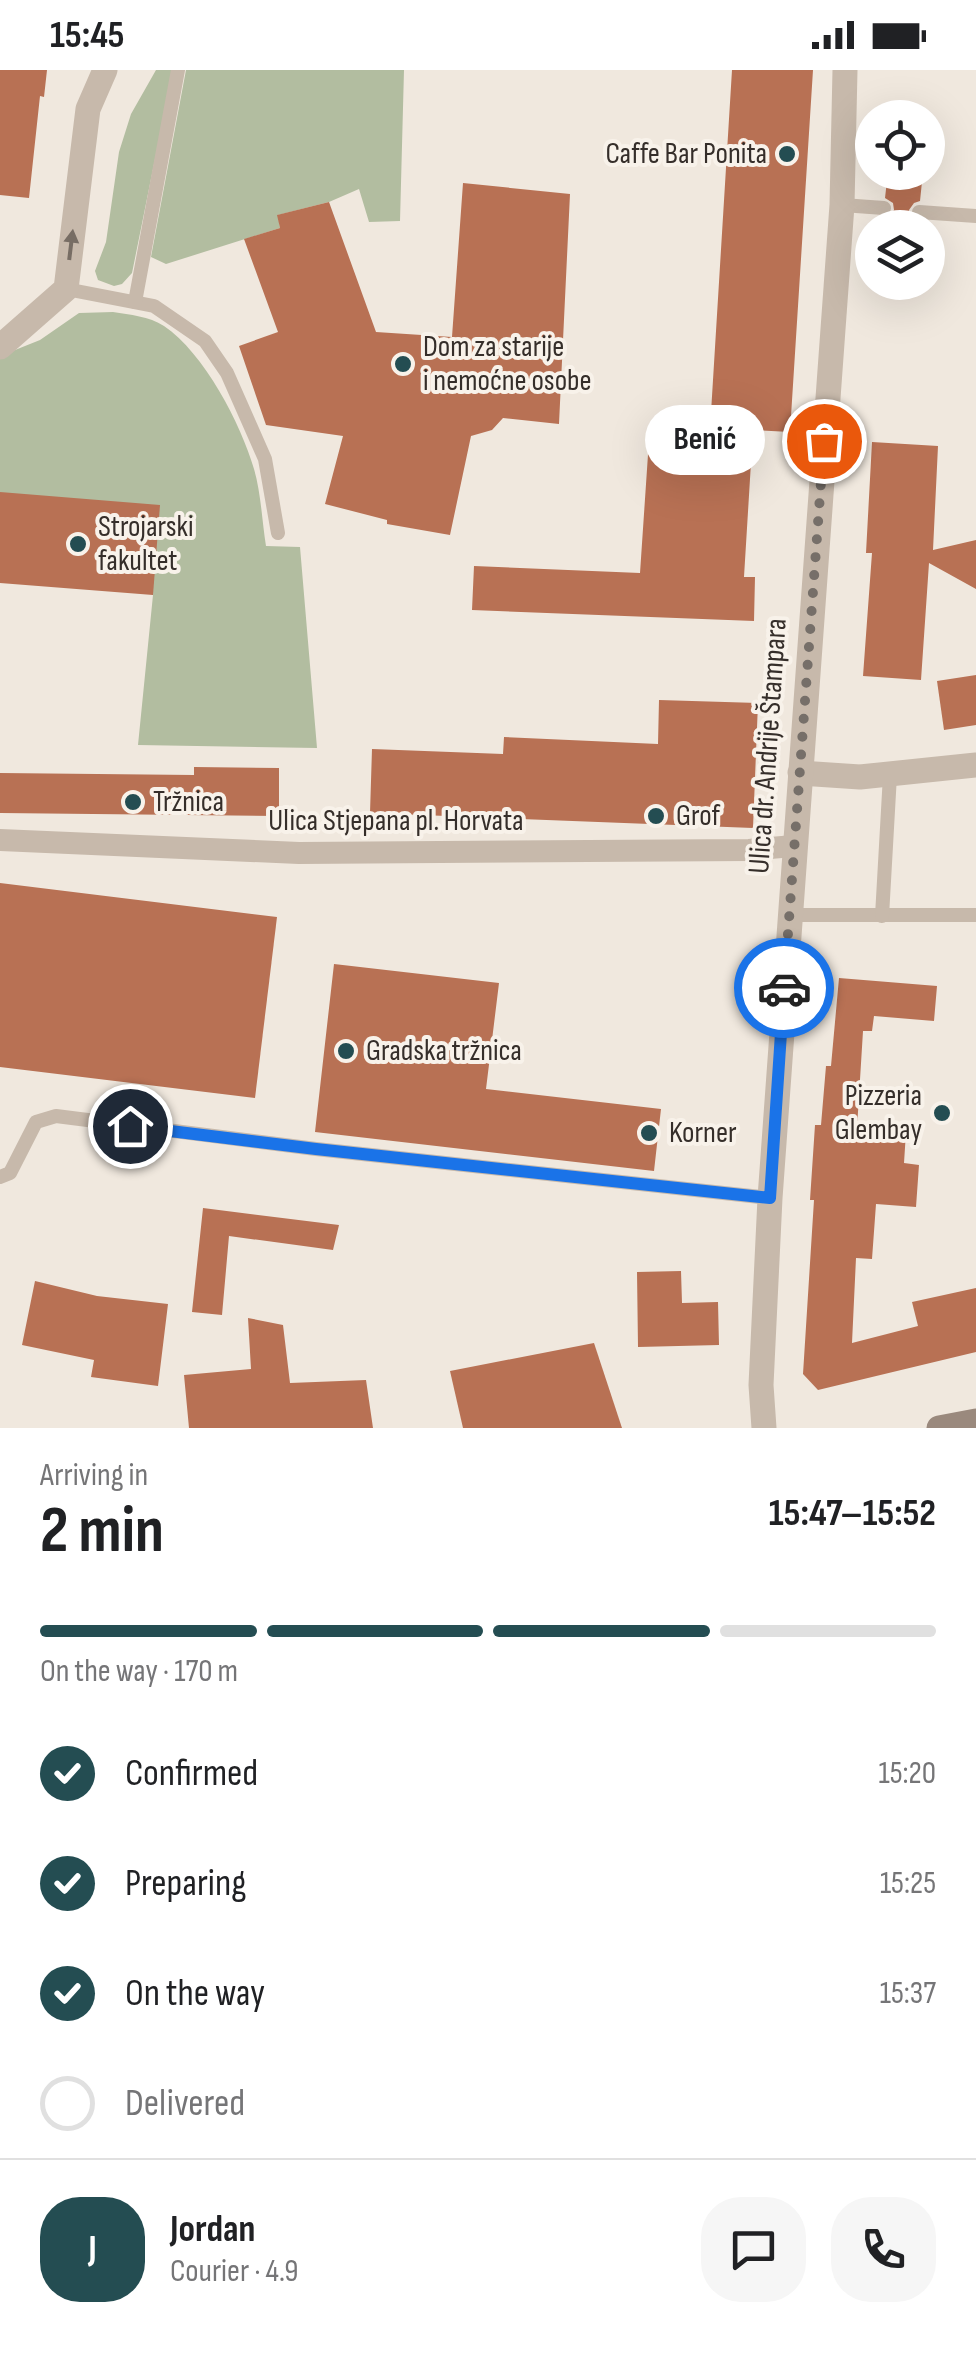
<!DOCTYPE html>
<meta charset="utf-8">
<style>
body{margin:0;font-family:"Sofia Sans Condensed",sans-serif;background:#f6f6f6;color:#202124;height:100vh;display:flex;flex-direction:column;font-size:38px;white-space:nowrap}
*{box-sizing:border-box;margin:0}
p{font-size:32px;color:#757577}
.icon{flex:none;width:55px;height:55px;fill:none;stroke:currentColor;stroke-width:2;stroke-linecap:round;stroke-linejoin:round}
.map{position:relative;height:1358px;overflow:hidden}
.panel{display:flex;flex-direction:column;background:#fff;flex:1}
.panel>*{flex:none}
.buttons{position:absolute;left:855px;top:30px;display:grid;gap:20px}
.buttons a{display:grid;place-items:center;width:90px;height:90px;border-radius:50%;background:#fff;box-shadow:0 10px 40px #0002;font-size:50px}
.pin{position:absolute;display:grid;place-items:center;width:85px;height:85px;color:#fff;margin:-42px;border:5px solid #fff;border-radius:50%;box-shadow:0 2px 10px #0007}
.courier{position:absolute;display:grid;place-items:center;width:100px;height:100px;margin:-50px;border:8px solid #1a73e8;border-radius:50%;background:#fff;color:#222;box-shadow:0 2px 12px #0007}
.bubble{position:absolute;height:70px;border-radius:35px;background:#fff;box-shadow:0 10px 40px #0002;font-size:32px;font-weight:700;line-height:70px;text-align:center}
.overview em{font-style:normal;font-weight:700}
.overview div{display:flex;flex-direction:column-reverse}
.overview{display:flex;align-items:center;justify-content:space-between;height:170px;padding:0 40px}
h1{font-size:65px;font-weight:700;line-height:75px}
.bar{display:grid;grid-template-columns:repeat(4,1fr);gap:15px 10px;align-content:center;height:120px;padding:0 40px}
.bar i{height:12px;border-radius:8px;background:#e0e0e0}
.bar .current{background:#244d52}
.bar p{grid-column:span 4}
.line{display:flex;align-items:center;gap:25px;padding:0 40px;border-top:2px solid #e0e0e0}
.line div{flex:1}
.round{display:grid;place-items:center;flex:none;width:105px;height:105px;border-radius:40px;background:#f6f6f6}
ol{padding:0 40px;list-style:none}
li{display:flex;align-items:center;gap:30px;height:110px}
li p{margin-inline-start:auto}
li .icon{padding:10px;border-radius:50%;background:#244d52;color:#fff;stroke-width:4}
li:last-child{color:#757577}
li i{width:55px;height:55px;border:5px solid #e0e0e0;border-radius:50%}
.status{display:flex;justify-content:space-between;align-items:center;height:70px;padding:0 50px;background:#fff;direction:ltr}
.status svg{height:28px;fill:currentColor}
.map>svg:first-child{display:block}
.green{fill:#b2bda0}
.building{fill:#b87154}
.lines{fill:none;stroke-linecap:round;stroke-linejoin:round}
.service{stroke:#c7b9ab;stroke-width:14}
.pedestrian{stroke:#c7b9ab;stroke-width:22}
.minor{stroke:#c7b9ab;stroke-width:25}
.secondary{stroke:#9a897d;stroke-width:25}
.oneway{fill:#776d64}
.done{stroke:#766f69;stroke-width:10;stroke-dasharray:0 18}
.route{stroke:#1a73e8;stroke-width:12}
.poi-dot{fill:#244d52;stroke:#f8f2ea;stroke-width:4}
.labels{text-anchor:middle;dominant-baseline:central;stroke-width:8;stroke-linejoin:round;paint-order:stroke}
.poi-label{font-size:30px;fill:#352e2a;stroke:#f8f2ea;text-anchor:start}
.street-label{font-size:30px;fill:#352e2a;stroke:#f8f2ea}
</style>
<div class="status"><b>15:45</b><svg viewBox="0 0 49 12"><path d="M0 12V9h3v3zM5 12V6h3v6zM10 12V3h3v9zM15 12V0h3v12zM26 1h20v11H26zM47 4h2v5h-2z"/></svg></div>
<div class="map">
<svg width="976" height="1358" viewBox="0 0 976 1358">
<rect width="100%" height="100%" fill="#f0e8de"/>
<g class="green">
<polygon points="156,0 173,0 132,203 122,214 114,216 98,210 95,201 106,172 119,82 131,44"/>
<polygon points="186,0 404,0 400,151 369,152 359,119 329,132 278,145 280,158 166,194 151,187"/>
<path d="M113,242C130,245 149,246 164,256C204,283 241,354 254,399C261,423 262,451 266,476L300,477L317,678L138,675L153,525L0,422V286L40,270L79,243Z"/>
</g>
<g class="building">
<polygon points="0,0 47,0 44,27 40,26 29,128 0,125"/>
<polygon points="732,0 813,0 790,362 753,360 744,507 755,507 754,551 472,540 474,496 640,503 650,355 710,359"/>
<polygon points="888,102 923,102 920,131 914,133 909,140 910,147 918,153 918,158 883,158 883,149 889,147 894,140 893,133 885,128"/>
<polygon points="463,113 570,124 559,354 503,348 492,360 471,366 450,465 387,454 387,450 325,434 343,366 266,355 239,276 278,262 244,169 280,158 277,145 329,132 376,262 452,267"/>
<polygon points="872,372 938,376 933,480 976,470 976,519 929,493 921,610 863,606 872,483 866,483"/>
<polygon points="0,422 160,435 153,525 0,513"/>
<polygon points="976,605 976,655 944,660 937,611"/>
<polygon points="659,630 758,633 753,758 370,743 372,679 503,684 504,667 658,674"/>
<polygon points="194,697 279,698 279,746 0,743 0,703 194,705"/>
<polygon points="0,813 277,847 255,1028 0,997"/>
<polygon points="334,894 499,913 486,1019 661,1039 654,1101 315,1062"/>
<polygon points="839,908 937,916 934,951 874,946 872,961 863,961 857,1058 906,1062 904,1093 919,1095 916,1137 876,1134 872,1189 856,1188 852,1273 918,1256 912,1232 976,1218 976,1282 818,1320 803,1304 814,1130 810,1130 815,1055 821,1055 826,996 831,996"/>
<polygon points="203,1138 339,1155 333,1180 229,1166 222,1245 192,1242"/>
<polygon points="681,1201 682,1233 718,1232 719,1275 638,1277 637,1202"/>
<polygon points="35,1211 97,1226 168,1234 158,1316 91,1307 94,1290 22,1275"/>
<polygon points="248,1248 283,1255 290,1313 366,1310 373,1358 189,1358 184,1305 251,1299"/>
<polygon points="594,1273 622,1358 463,1358 450,1301"/>
</g>
<g class="lines">
<g class="service">
<polyline points="842,135 884,138"/>
<polyline points="919,142 976,146"/>
<polyline points="66,219 154,236 205,271 227,303 265,389 278,463"/>
<polyline points="135,232 178,0"/>
<polyline points="788,845 976,845"/>
<polyline points="882,846 890,705"/>
<polyline points="0,1107 10,1103 36,1052 56,1046 316,1079 770,1128"/>
</g>
<polyline class="pedestrian" points="0,770 299,783 749,780 793,776"/>
<g class="minor">
<polyline points="0,277 66,219 88,39 105,0"/>
<polyline points="800,703 860,707 976,695"/>
<polyline points="764,1358 761,1315 770,1128 842,135 845,0"/>
</g>
<polyline class="secondary" points="939,1358 976,1351"/>
</g>
<defs><path id="oneway-solid" d="M-6-.8H1V-3.2L6.5 0L1 3.2V.8H-6Z" transform="scale(2.5)"/></defs>
<use class="oneway" href="#oneway-solid" transform="translate(71 175) rotate(-83)"/>
<g class="lines">
<polyline class="done" points="784,918 824,371"/>
<polyline class="route" points="130,1056 316,1079 770,1128 784,918"/>
</g>
<g class="poi-dot">
<circle cx="787" cy="84" r="10"/>
<circle cx="403" cy="294" r="10"/>
<circle cx="78" cy="474" r="10"/>
<circle cx="133" cy="732" r="10"/>
<circle cx="656" cy="746" r="10"/>
<circle cx="346" cy="981" r="10"/>
<circle cx="942" cy="1043" r="10"/>
<circle cx="649" cy="1063" r="10"/>
</g>
<g class="labels">
<g class="poi-label">
<text x="767" y="84" text-anchor="end">Caffe Bar Ponita</text>
<text x="423" y="277">Dom za starije<tspan x="423" dy="34">i nemoćne osobe</tspan></text>
<text x="98" y="457">Strojarski<tspan x="98" dy="34">fakultet</tspan></text>
<text x="153" y="732">Tržnica</text>
<text x="676" y="746">Grof</text>
<text x="366" y="981">Gradska tržnica</text>
<text x="922" y="1026" text-anchor="end">Pizzeria<tspan x="922" dy="34">Glembay</tspan></text>
<text x="669" y="1063">Korner</text>
</g>
<g class="street-label">
<text transform="translate(768 676) rotate(-86)">Ulica dr. Andrije Štampara</text>
<text x="396" y="751">Ulica Stjepana pl. Horvata</text>
</g>
</g>
</svg>
<div class="buttons">
<a><svg class="icon" aria-label="locate" viewBox="0 0 24 24"><circle cx="12" cy="12" r="6"/><path d="M12 2v4M12 18v4M2 12h4M18 12h4"/></svg></a>
<a><svg class="icon" aria-label="layers" viewBox="0 0 24 24"><path d="M12 4l9 5-9 5-9-5zM3 14l9 5 9-5"/></svg></a>
</div>
<div class="pin" style="left:824px;top:371px;background:#ea580c"><svg class="icon" aria-label="bag" viewBox="0 0 24 24"><path d="M5 8h14l-1 12H6zM9 8a3 3 0 0 1 6 0"/></svg></div>
<div class="pin" style="left:130px;top:1056px;background:#1f2937"><svg class="icon" aria-label="home" viewBox="0 0 24 24"><path d="M3 11l9-7 9 7M6 9v11h12V9"/></svg></div>
<div class="courier" style="left:784px;top:918px"><svg class="icon" aria-label="car" viewBox="0 0 24 24"><path d="M5 17H2v-5l4-1 3-4h7l3 4 3 1v5h-3M9 17h6M6 11h13"/><circle cx="7" cy="17" r="2"/><circle cx="17" cy="17" r="2"/></svg></div>
<div class="bubble" style="left:645px;top:335px;width:120px">Benić</div>
</div>
<section class="panel">
<div class="overview"><div><h1>2 min</h1><p>Arriving in</p></div><em>15:47–15:52</em></div>
<div class="bar"><i class="current"></i><i class="current"></i><i class="current"></i><i></i><p>On the way · 170 m</p></div>
<ol>
<li><svg class="icon" aria-label="check" viewBox="0 0 24 24"><path d="M5 12l5 5 9-10"/></svg>Confirmed<p>15:20</p></li>
<li><svg class="icon" aria-label="check" viewBox="0 0 24 24"><path d="M5 12l5 5 9-10"/></svg>Preparing<p>15:25</p></li>
<li><svg class="icon" aria-label="check" viewBox="0 0 24 24"><path d="M5 12l5 5 9-10"/></svg>On the way<p>15:37</p></li>
<li><i></i>Delivered</li>
</ol>
<div class="line" style="height:180px"><b class="round" style="background:#244d52;color:#fff">J</b><div><b>Jordan</b><p>Courier · 4.9</p></div><a class="round"><svg class="icon" aria-label="chat" viewBox="0 0 24 24"><path d="M4 5h16v11H9l-5 4z"/></svg></a><a class="round"><svg class="icon" aria-label="phone" viewBox="0 0 24 24"><path d="M5 4h4l2 5-3 2q2 4 5 5l2-3 5 2v4C11 20 4 13 5 4z"/></svg></a></div>
</section>
